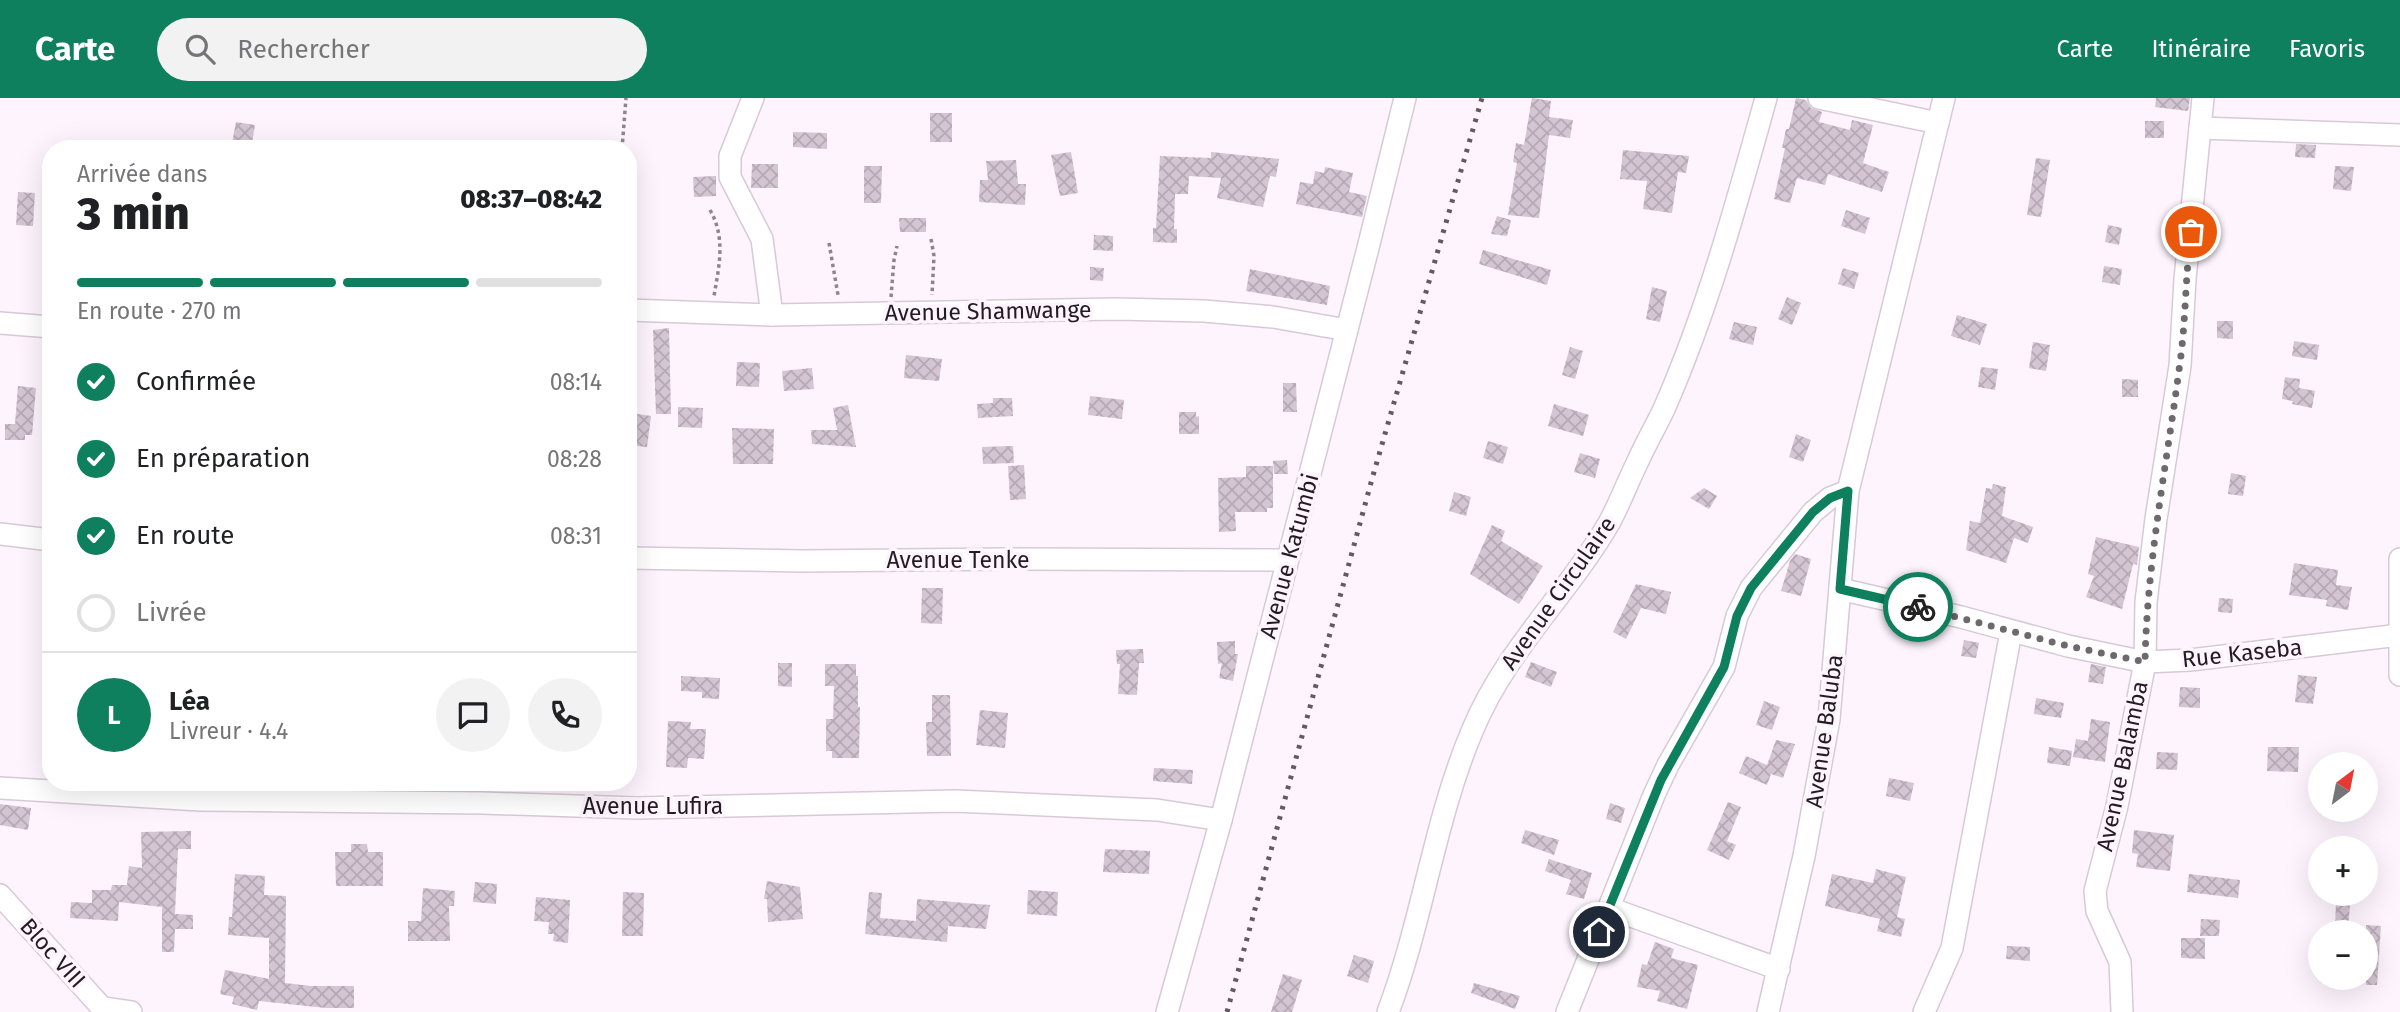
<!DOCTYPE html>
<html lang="fr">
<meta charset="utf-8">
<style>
body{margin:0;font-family:"Fira Sans",sans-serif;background:#f2f2f2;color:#202124;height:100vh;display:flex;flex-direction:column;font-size:26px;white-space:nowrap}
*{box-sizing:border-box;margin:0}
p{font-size:23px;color:#757577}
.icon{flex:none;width:38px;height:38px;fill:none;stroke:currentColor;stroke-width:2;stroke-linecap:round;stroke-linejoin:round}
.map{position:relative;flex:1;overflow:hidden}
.details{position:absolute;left:42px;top:42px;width:595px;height:651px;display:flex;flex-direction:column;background:#fff;border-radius:28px;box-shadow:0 7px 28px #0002}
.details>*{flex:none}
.needle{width:46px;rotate:32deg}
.fabs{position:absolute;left:2308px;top:654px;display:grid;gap:14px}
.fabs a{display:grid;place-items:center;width:70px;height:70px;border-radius:50%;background:#fff;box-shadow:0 7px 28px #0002;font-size:35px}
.pin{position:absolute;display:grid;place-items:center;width:60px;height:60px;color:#fff;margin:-30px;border:4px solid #fff;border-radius:50%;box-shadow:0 2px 7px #0007}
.courier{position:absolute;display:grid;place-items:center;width:70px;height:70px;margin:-35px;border:5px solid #0e805e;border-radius:50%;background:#fff;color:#222;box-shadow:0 2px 9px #0007}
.summary em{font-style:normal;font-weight:800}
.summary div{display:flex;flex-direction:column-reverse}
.summary{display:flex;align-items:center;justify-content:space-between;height:119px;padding:0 35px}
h1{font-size:46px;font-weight:800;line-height:52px}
.bar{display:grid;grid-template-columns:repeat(4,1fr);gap:10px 7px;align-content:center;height:84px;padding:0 35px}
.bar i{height:9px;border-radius:5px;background:#e0e0e0}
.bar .selected{background:#0e805e}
.bar p{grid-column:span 4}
.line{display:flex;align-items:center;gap:18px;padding:0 35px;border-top:2px solid #e0e0e0}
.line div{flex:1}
.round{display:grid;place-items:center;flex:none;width:74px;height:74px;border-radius:37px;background:#f2f2f2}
ol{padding:0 35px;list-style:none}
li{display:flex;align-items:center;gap:21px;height:77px}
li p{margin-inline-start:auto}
li .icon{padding:7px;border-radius:50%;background:#0e805e;color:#fff;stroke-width:4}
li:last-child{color:#757577}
li i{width:38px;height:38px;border:4px solid #e0e0e0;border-radius:50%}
header{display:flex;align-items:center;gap:42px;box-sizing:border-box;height:98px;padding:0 35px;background:#0e805e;color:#fff}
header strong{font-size:33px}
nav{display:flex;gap:38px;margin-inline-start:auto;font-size:24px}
.search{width:490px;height:63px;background:#f2f2f2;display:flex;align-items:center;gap:18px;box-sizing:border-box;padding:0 24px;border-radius:38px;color:#757577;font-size:26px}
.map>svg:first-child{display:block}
.building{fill:url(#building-cross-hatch)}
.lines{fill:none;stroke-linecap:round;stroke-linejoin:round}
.street-casing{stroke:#d8c9d7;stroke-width:24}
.path{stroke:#8c858c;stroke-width:3.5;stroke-dasharray:3.5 3.5;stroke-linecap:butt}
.street{stroke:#fff;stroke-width:21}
.rail{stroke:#615a61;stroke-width:5;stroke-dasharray:3.5 7;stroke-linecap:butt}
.done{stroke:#6f686f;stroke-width:7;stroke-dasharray:0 12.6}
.route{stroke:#0e805e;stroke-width:9}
.labels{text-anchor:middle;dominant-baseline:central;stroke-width:7;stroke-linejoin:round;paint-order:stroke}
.street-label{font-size:23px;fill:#221c22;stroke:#fdf4fd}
</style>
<header>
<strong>Carte</strong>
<div class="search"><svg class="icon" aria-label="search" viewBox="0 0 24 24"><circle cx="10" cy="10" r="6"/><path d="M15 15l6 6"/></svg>Rechercher</div>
<nav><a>Carte</a><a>Itinéraire</a><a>Favoris</a></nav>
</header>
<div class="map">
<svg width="2400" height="914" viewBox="0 0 2400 914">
<defs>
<pattern id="building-cross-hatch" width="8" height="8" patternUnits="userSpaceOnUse" patternTransform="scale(1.75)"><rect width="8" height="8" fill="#d4c5d3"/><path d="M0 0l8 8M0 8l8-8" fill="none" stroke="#b6a9b5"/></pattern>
</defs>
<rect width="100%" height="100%" fill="#fdf4fd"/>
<g class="building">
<polygon points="1532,0 1551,3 1549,19 1573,22 1570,40 1549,37 1539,120 1508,117 1517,65 1513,64 1516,45 1524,47"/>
<polygon points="1796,0 1806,2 1811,10 1822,14 1819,24 1850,32 1852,22 1873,27 1863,65 1889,74 1882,94 1828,76 1825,87 1797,80 1790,105 1774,101 1785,50 1782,50 1786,31 1789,31"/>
<polygon points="2156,0 2190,0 2188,13 2155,9"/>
<rect x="930" y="15" width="22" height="29"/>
<rect x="2145" y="23" width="19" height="17"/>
<polygon points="236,24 255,27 251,51 231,51"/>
<polygon points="793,34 827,35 827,51 793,49"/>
<polygon points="2296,46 2316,47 2315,60 2295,59"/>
<polygon points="1623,52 1689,58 1686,75 1678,74 1672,115 1643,111 1647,83 1620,81"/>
<polygon points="1071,54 1078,95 1060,98 1051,57"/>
<polygon points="1211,54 1279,61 1276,79 1270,78 1263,109 1217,100 1221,80 1189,78 1188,96 1175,96 1174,131 1177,131 1177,145 1153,144 1153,130 1156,130 1160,58 1211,60"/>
<polygon points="2036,60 2050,62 2041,119 2027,117"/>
<polygon points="1016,62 1018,86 1026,86 1025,107 979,104 980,82 988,82 986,63"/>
<polygon points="752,66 778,66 778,90 751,90"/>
<polygon points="864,68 882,68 881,105 864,105"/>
<polygon points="2335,68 2354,69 2351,93 2333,91"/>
<polygon points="1325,69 1353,75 1349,94 1367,98 1362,119 1296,106 1300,84 1313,86 1315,73 1324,75"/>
<polygon points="716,78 716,98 694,99 693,79"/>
<polygon points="18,94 35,95 33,128 16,127"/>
<polygon points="1846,112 1870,120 1865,136 1841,128"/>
<polygon points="1497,118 1511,122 1507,138 1491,136"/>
<polygon points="899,120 926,120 926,134 900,134"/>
<polygon points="2108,127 2122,130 2119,147 2105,144"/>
<polygon points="1094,137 1113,138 1113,153 1093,152"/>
<polygon points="1483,152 1551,172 1547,187 1479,166"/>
<polygon points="2104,168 2122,171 2120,187 2102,184"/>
<polygon points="1090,169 1104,170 1103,183 1090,182"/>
<polygon points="1843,170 1859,175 1854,191 1838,186"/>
<polygon points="1250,171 1330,188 1327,207 1246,193"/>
<polygon points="1652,189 1667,193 1660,224 1646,221"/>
<polygon points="1787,199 1801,205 1792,227 1778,221"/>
<polygon points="1957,217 1987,226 1980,247 1951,238"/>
<polygon points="2217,223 2233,223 2233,241 2217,240"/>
<polygon points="1734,224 1757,229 1753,247 1729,241"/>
<polygon points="669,230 671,316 656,316 653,232"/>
<polygon points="2294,243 2319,247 2317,262 2292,258"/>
<polygon points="2033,244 2050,247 2046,273 2029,270"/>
<polygon points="1570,249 1583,253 1575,281 1562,277"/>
<polygon points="906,257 942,261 939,283 904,280"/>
<polygon points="737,264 760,265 759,289 736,288"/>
<polygon points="1981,269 1998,271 1995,292 1978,289"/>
<polygon points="812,270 814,291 784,293 782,273"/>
<polygon points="2285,279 2300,281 2299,290 2315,293 2312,310 2292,306 2293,303 2282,301"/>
<polygon points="2122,281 2138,282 2138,299 2122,299"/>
<polygon points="1283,285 1296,285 1297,314 1283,314"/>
<polygon points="18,288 36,290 32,337 25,337 25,342 5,342 5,326 15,326"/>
<polygon points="1090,298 1124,302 1122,321 1088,317"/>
<polygon points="993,300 1012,300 1013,318 978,320 977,306 993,305"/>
<polygon points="1554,306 1589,317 1583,338 1548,328"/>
<polygon points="848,307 856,349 812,346 811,332 837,332 833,310"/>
<polygon points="678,309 703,310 702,330 678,329"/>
<polygon points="1179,314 1196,314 1196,319 1199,318 1199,336 1179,336"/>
<polygon points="631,315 651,318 647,349 628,347"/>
<polygon points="732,330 774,331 773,366 733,366"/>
<polygon points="1796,336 1811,342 1803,364 1789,359"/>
<polygon points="1488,343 1508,349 1503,366 1483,360"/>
<polygon points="1013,348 1014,365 983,366 982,349"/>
<polygon points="1580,355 1600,361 1595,380 1574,374"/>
<polygon points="1287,362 1288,376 1274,376 1273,363"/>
<polygon points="1024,367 1026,401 1010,402 1008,368"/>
<polygon points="1246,368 1273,368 1273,410 1267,410 1267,414 1235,414 1236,433 1219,434 1218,380 1246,379"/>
<polygon points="2231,375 2246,378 2243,398 2228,396"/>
<polygon points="1993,386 2006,389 2002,418 2033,429 2028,445 2014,440 2006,465 1966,452 1970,423 1980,425 1986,390 1992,391"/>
<polygon points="1704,390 1717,398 1709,411 1690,400"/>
<polygon points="1454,394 1471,399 1466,418 1449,413"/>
<polygon points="1492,427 1505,433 1501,443 1543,468 1519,506 1470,476"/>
<polygon points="2096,439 2139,449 2137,467 2133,466 2122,511 2086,499 2094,478 2088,476"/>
<polygon points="1795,456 1811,461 1801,498 1781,493 1790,463"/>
<polygon points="2294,465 2338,472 2336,487 2352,489 2348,512 2326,508 2327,502 2289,497"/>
<polygon points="1636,486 1671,494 1666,516 1641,510 1626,541 1613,534"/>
<polygon points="922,490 943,490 942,526 921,525"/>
<polygon points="2219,500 2233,501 2232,515 2218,514"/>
<polygon points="1964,542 1979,545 1976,560 1961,558"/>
<polygon points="1235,543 1235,556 1238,556 1233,583 1219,580 1222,565 1218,566 1217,544"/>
<polygon points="1143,551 1144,565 1139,565 1137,597 1118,596 1120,566 1117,566 1116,552"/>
<polygon points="1531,564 1557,574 1551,589 1525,579"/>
<polygon points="778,565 792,565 792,589 778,588"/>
<polygon points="825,566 856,566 856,578 858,578 858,609 860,609 859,660 832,660 832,653 826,653 826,621 833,621 834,588 825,588"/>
<polygon points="2091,566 2106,569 2103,586 2088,584"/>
<polygon points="2298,577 2317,579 2313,606 2295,604"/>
<polygon points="681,578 720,580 719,601 702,600 702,594 681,593"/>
<polygon points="2180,589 2200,590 2200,610 2179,609"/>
<polygon points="932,597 950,597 951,658 927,658 926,624 932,624"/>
<polygon points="2036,600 2064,605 2061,620 2034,616"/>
<polygon points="1764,603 1780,609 1772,632 1756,627"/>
<polygon points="980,612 1008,615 1005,650 976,647"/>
<polygon points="2091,621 2110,624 2105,664 2073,659 2076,641 2088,643"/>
<polygon points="668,623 691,624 690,631 706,631 704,661 688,660 687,670 666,669"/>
<polygon points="1776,642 1795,646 1783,680 1771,676 1767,687 1739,675 1746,658 1767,667"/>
<polygon points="2049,649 2072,653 2070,668 2047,665"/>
<polygon points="2268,649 2299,649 2298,674 2267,673"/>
<polygon points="2157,654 2178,655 2177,672 2156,671"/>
<polygon points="1154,670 1193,672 1192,686 1153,683"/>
<polygon points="1889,680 1914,685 1910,703 1886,698"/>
<polygon points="1728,704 1741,709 1727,743 1736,747 1729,762 1707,752"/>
<polygon points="1610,705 1625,710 1621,725 1606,721"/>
<polygon points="0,706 31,710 28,732 0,727"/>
<polygon points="1525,732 1559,742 1554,757 1521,745"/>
<polygon points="2134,732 2174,737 2170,773 2136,769 2138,756 2132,755"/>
<polygon points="191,733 191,751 178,751 175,816 193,817 193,831 175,831 174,854 162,854 162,809 119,804 118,823 70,820 71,804 92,805 92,792 111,792 112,787 127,787 129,768 142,770 141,734"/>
<polygon points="351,746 367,746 368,754 383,754 383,788 336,788 335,754 351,754"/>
<polygon points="1105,751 1150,753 1149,776 1103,774"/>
<polygon points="1549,761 1592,775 1584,801 1566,796 1571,782 1545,773"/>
<polygon points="1876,771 1906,779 1897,819 1905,821 1901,839 1877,833 1880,821 1825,808 1832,776 1873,785"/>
<polygon points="235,776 265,778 264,797 286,798 285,885 311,888 354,888 354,910 326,910 259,903 257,912 232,906 234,899 220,896 225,872 269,881 269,840 228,837 229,819 232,819"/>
<polygon points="2189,776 2240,782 2238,800 2187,794"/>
<polygon points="767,783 800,789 803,821 768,824 767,801 764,801"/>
<polygon points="475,784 497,786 496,806 473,804"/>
<polygon points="423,790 455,793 454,808 449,808 450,843 408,843 408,823 421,823"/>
<polygon points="1028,792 1058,794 1057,818 1027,816"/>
<polygon points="623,794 644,795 643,838 622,838"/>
<polygon points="869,794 882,795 880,820 916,823 917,801 990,807 986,831 948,828 947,844 865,836"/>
<polygon points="536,799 570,802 568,845 553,843 554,836 548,836 549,824 534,823"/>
<polygon points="2336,805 2350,806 2348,831 2335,830"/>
<polygon points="2201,821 2220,822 2219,838 2200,838"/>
<polygon points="2366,827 2381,828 2377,887 2366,887"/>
<polygon points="2181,840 2205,840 2205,861 2181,860"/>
<polygon points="1655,844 1674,851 1671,860 1698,867 1687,911 1657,903 1660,893 1637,889 1642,866 1647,867"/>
<polygon points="2007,848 2030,849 2030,863 2006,861"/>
<polygon points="1354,857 1374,863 1368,885 1347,878"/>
<polygon points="1283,876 1302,882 1292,914 1271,914"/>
<polygon points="1474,885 1520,898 1515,911 1471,895"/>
</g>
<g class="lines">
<g class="street-casing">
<g id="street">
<polyline points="753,0 730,58 730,79 762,141 772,217"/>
<polyline points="1819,0 1938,25"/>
<polyline points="2200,30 2400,37"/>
<polyline points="628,212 772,217 1116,211 1204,213 1273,219 1347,232"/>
<polyline points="0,225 51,229"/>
<polyline points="0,436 51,442"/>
<polyline points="628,460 803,463 1007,461 1287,462"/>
<polyline points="2400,461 2400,577"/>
<polyline points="1840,491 1961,519 2068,548 2145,564 2190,562 2400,537"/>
<polyline points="0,690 200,702 482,705 637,710 955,703 1157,712 1221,722"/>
<polyline points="0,797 106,914"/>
<polyline points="1609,810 1779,871"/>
<polyline points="103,910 131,914"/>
<polyline points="1167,914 1221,722 1369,146 1405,0"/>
<path d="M1388,914C1423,822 1434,722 1473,631C1506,552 1567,497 1609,425C1620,405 1628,383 1638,363C1646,345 1656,328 1664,311C1708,211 1737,104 1766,0"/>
<polyline points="1567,914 1654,697 1668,667 1724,569 1737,518 1751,490 1813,414 1830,400 1848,393"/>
<polyline points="1768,914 1804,758 1829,621 1848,393 1944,0"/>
<polyline points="1924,914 1952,850 2011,534"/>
<polyline points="2122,914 2120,864 2097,813 2095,793 2117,708 2145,564 2146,504 2156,421 2180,268 2185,181 2203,0"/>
</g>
</g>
<g class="path">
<polyline points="622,51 626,0"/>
<path d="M710,112C726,140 719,168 714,198"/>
<polyline points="931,141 934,158 932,197"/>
<polyline points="829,145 838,197"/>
<polyline points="891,199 894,162 897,148"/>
</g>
<use href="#street" class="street"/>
<polyline class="rail" points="1227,914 1372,381 1482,0"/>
</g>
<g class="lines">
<path class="done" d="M1918,509L2068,548L2145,564C2147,465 2166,370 2179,272C2186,226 2185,180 2191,134"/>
<polyline class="route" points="1599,834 1661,682 1724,569 1737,518 1751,490 1813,414 1830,400 1848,393 1840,491 1918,509"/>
</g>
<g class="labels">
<g class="street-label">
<text transform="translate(988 213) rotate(-1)">Avenue Shamwange</text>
<text transform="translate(1289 458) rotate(-75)">Avenue Katumbi</text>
<text x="958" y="462">Avenue Tenke</text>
<text transform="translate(1558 495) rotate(-55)">Avenue Circulaire</text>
<text transform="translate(2242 555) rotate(-6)">Rue Kaseba</text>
<text transform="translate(1824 633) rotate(-82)">Avenue Baluba</text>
<text transform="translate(2122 668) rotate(-78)">Avenue Balamba</text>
<text x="653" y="708">Avenue Lufira</text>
<text transform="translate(53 855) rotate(48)">Bloc VIII</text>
</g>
</g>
</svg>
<div class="fabs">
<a><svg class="needle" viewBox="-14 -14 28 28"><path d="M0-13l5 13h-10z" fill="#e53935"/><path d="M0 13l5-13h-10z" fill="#757577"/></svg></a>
<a>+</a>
<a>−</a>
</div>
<div class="pin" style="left:2191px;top:134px;background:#ea580c"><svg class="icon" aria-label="bag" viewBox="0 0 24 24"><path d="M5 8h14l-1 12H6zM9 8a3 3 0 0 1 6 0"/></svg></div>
<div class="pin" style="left:1599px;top:834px;background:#1f2937"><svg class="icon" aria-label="home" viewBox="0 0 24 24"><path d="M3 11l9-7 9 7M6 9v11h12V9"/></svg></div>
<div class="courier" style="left:1918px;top:509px"><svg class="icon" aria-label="bike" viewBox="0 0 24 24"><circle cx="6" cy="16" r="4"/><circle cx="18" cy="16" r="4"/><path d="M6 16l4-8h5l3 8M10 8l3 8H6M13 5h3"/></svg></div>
<section class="details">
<div class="summary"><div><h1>3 min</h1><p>Arrivée dans</p></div><em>08:37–08:42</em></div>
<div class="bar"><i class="selected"></i><i class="selected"></i><i class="selected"></i><i></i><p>En route · 270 m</p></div>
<ol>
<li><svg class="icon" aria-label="check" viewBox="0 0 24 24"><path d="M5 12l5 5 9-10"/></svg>Confirmée<p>08:14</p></li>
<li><svg class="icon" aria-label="check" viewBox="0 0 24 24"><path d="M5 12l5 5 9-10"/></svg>En préparation<p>08:28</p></li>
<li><svg class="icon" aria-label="check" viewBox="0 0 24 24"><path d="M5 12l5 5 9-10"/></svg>En route<p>08:31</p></li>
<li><i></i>Livrée</li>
</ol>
<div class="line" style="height:126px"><b class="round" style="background:#0e805e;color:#fff">L</b><div><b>Léa</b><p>Livreur · 4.4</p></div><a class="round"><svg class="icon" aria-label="chat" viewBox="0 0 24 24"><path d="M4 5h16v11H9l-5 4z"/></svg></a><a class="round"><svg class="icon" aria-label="phone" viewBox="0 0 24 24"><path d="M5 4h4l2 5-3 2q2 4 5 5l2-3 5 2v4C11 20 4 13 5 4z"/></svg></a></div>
</section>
</div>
